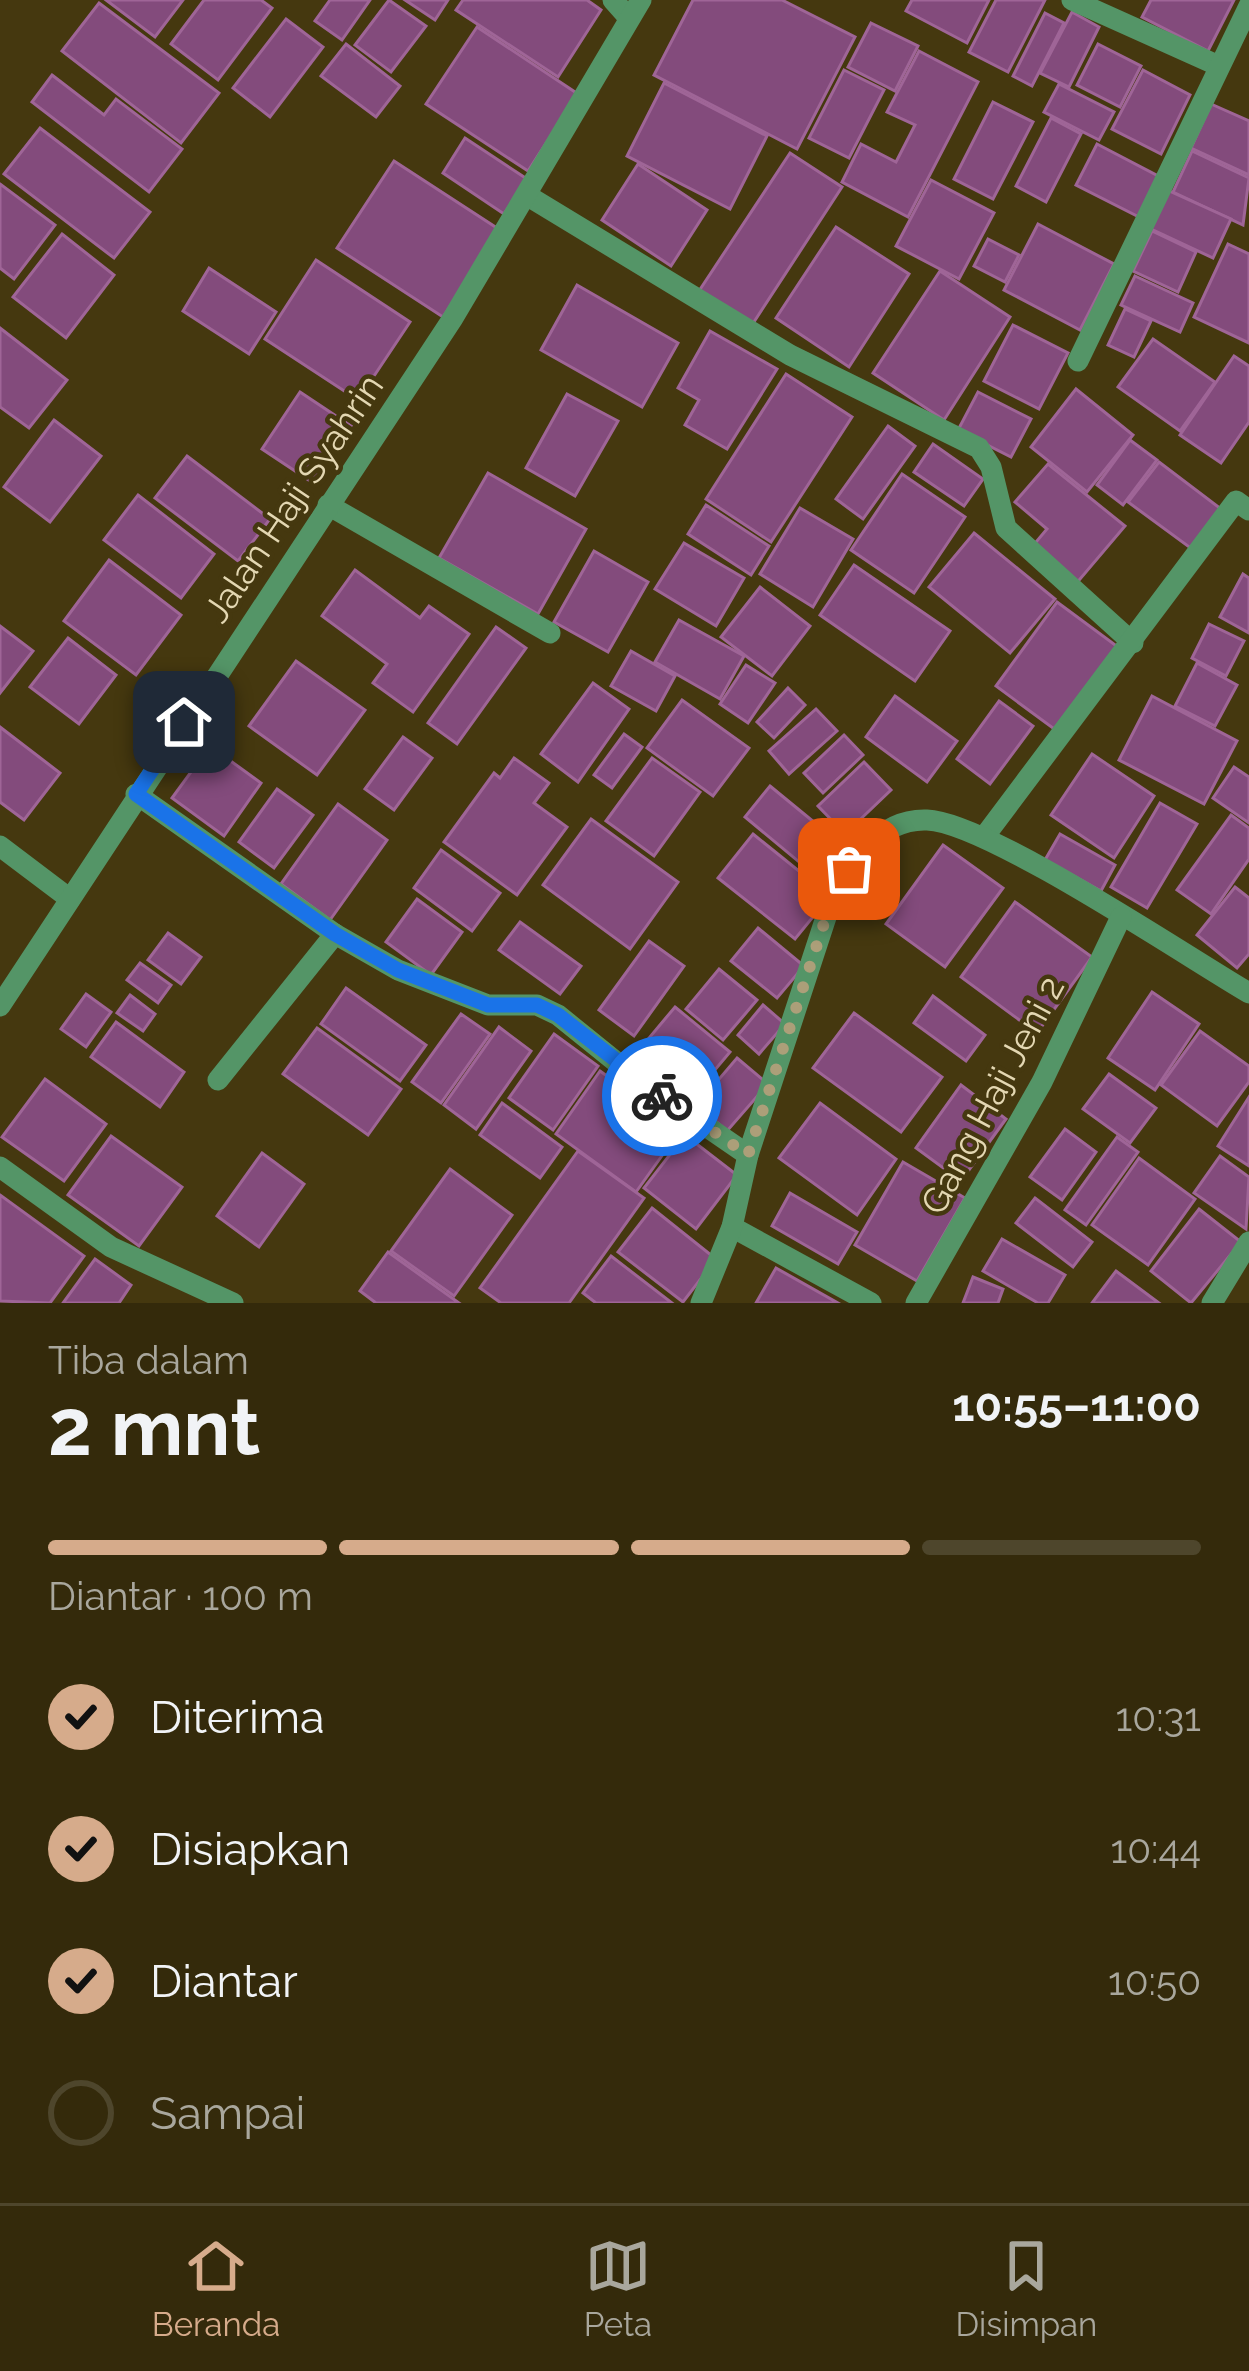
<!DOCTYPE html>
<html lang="id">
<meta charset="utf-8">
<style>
body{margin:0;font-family:Raleway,sans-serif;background:#3f3619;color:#f1f3f6;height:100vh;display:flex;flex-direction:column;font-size:45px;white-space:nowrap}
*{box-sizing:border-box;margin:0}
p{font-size:39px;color:#a9a79d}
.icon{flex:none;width:66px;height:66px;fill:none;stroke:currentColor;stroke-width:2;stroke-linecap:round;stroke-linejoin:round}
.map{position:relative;height:1303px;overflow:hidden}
.sheet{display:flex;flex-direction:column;background:#342a0b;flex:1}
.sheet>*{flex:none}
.pin{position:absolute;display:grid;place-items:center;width:102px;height:102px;color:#fff;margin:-51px;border-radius:24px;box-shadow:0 6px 18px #0006}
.courier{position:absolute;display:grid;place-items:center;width:120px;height:120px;margin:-60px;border:9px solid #1a73e8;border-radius:50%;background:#fff;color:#222;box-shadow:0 3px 15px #0007}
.summary em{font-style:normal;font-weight:700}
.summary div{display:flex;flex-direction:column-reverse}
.summary{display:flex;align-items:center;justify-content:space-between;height:204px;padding:0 48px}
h1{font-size:78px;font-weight:700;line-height:90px}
.bar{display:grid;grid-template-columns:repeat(4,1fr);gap:18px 12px;align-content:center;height:144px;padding:0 48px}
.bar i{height:15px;border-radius:9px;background:#4e462c}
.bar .current{background:#d6ab8b}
.bar p{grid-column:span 4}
ol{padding:0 48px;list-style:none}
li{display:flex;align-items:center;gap:36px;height:132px}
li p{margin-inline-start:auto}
li .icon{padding:12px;border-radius:50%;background:#d6ab8b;color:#111;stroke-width:4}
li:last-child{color:#a9a79d}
li i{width:66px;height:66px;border:6px solid #4e462c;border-radius:50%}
.dock{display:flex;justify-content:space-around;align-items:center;height:168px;border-top:3px solid #4e462c;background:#342a0b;font-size:33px;color:#a9a79d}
.dock a{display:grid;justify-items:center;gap:6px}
.dock .current{color:#d6ab8b}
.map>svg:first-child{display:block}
.building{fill:#834b7c;stroke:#9f6597;stroke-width:3}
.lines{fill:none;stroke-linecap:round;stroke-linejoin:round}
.minor{stroke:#549567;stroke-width:21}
.done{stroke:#ac9f79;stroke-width:12;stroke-dasharray:0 21.6}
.route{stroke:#1a73e8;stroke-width:15}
.labels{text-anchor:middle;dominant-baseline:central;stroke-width:9;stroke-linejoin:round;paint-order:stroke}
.street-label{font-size:36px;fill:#e3d7b2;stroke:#45380f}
</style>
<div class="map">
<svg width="1249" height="1303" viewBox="0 0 1249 1303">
<rect width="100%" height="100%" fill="#45380f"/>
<g class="building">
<polygon points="106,0 183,0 155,37"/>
<polygon points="204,0 261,0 272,8 218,80 171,44"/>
<polygon points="330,0 370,0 342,40 315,21"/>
<polygon points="389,0 426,26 391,72 355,45"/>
<polygon points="405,0 448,0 435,20"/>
<polygon points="463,0 587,0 601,10 558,77 456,10"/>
<polygon points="693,0 782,0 855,37 797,149 654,75"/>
<polygon points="912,0 989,0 967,43 906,11"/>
<polygon points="996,0 1045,0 1008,72 969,52"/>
<polygon points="1151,0 1234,0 1208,51 1142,17"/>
<polygon points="99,3 219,93 181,143 62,51"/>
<polygon points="1072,12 1099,27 1069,87 1040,73"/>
<polygon points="1045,13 1064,23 1032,86 1013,76"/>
<polygon points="286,19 323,47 270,117 233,88"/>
<polygon points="871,23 918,46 895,91 848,67"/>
<polygon points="477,27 578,94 528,171 426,104"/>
<polygon points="346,44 400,86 376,117 321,76"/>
<polygon points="1098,44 1141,66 1120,107 1077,85"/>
<polygon points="919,51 978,82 908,217 842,182 861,144 896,162 915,125 887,112"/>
<polygon points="844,70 884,90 849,158 809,138"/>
<polygon points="1143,70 1190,95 1161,154 1112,129"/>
<polygon points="52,75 104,115 116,99 182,149 149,192 32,102"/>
<polygon points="664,83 767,136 730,209 627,156"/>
<polygon points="1059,84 1114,112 1099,140 1044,112"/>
<polygon points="993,102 1033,122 993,199 954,179"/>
<polygon points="1211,104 1249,121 1249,175 1191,148"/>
<polygon points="1051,118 1081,134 1046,202 1016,186"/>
<polygon points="40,128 150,212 114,258 4,174"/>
<polygon points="465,138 527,179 504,214 443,173"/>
<polygon points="1097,144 1160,177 1139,217 1076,185"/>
<polygon points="1192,151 1249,178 1243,225 1173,192"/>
<polygon points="790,153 842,187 750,328 697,294"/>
<polygon points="394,161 500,230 443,317 337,248"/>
<polygon points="638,164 707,210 671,266 602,220"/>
<polygon points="931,180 994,213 959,279 896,246"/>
<polygon points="0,184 55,225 14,279 0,268"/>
<polygon points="1167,190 1231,219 1213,258 1149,228"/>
<polygon points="1038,224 1114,264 1080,330 1004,290"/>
<polygon points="836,227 909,274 849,367 776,318"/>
<polygon points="1152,231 1196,252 1178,292 1133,271"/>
<polygon points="62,234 114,275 66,338 13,297"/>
<polygon points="988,239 1019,255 1005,282 974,266"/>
<polygon points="1228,244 1249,254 1249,343 1194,317"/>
<polygon points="316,260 410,322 358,400 265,339"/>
<polygon points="209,268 276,312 249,354 183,311"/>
<polygon points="940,271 1010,317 944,420 873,373"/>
<polygon points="1135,276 1193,303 1180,332 1121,305"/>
<polygon points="577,285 678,343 642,407 541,350"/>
<polygon points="1125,309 1151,321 1134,357 1108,345"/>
<polygon points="1013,325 1068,353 1039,409 984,381"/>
<polygon points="0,328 67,380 29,428 0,407"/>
<polygon points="710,331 777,369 727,449 685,425 699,400 678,388"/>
<polygon points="1153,339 1215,382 1180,431 1118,387"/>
<polygon points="1234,356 1249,366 1249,422 1221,463 1180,435"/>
<polygon points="786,374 852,417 771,542 706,499"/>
<polygon points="1076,389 1133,435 1087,492 1031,447"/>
<polygon points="300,392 351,426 313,483 262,449"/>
<polygon points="978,392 1031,419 1011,457 958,430"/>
<polygon points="567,394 618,421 575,496 526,468"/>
<polygon points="54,420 101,456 50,522 4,487"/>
<polygon points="888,426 915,446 863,519 836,499"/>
<polygon points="1130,440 1157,460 1123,505 1097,485"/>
<polygon points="933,444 983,479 964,506 914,472"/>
<polygon points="187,456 270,519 238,561 155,498"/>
<polygon points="1159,462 1225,512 1196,552 1128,502"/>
<polygon points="1048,464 1125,526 1075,585 1031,548 1047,529 1015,502"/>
<polygon points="488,473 586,529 538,614 439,558"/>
<polygon points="902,474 965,517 914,593 851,550"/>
<polygon points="138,495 214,554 181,598 104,540"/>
<polygon points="706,505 769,546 751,575 688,534"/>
<polygon points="800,508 853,539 813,607 760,574"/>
<polygon points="974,533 1055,599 1010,653 929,587"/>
<polygon points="684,543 744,578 716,626 655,589"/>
<polygon points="594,551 648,582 608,652 554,622"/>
<polygon points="109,560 181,615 136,675 64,621"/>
<polygon points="854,565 950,631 915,681 820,615"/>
<polygon points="355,570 420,618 429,606 469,634 413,712 373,683 387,664 322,616"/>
<polygon points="1243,574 1249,578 1249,633 1220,617"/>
<polygon points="760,587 810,626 772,676 721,637"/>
<polygon points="1057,602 1122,650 1061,734 996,686"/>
<polygon points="679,620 744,656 720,699 655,662"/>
<polygon points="1209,624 1244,641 1226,676 1192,658"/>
<polygon points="0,626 33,651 0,693"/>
<polygon points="496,627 526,648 457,744 428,723"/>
<polygon points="68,638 116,675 79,724 30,687"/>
<polygon points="631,651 675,676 656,711 611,686"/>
<polygon points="296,661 365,710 317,775 249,726"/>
<polygon points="1197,663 1237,685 1215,726 1175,706"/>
<polygon points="746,665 775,683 748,723 720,704"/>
<polygon points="593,683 629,709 578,782 541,754"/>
<polygon points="788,688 805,705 774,738 757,722"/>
<polygon points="895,696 957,741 927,782 866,737"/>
<polygon points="1152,696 1237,741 1204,804 1119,760"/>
<polygon points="682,700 749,748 713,796 647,748"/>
<polygon points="999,701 1033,726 990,784 957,759"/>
<polygon points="816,709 837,731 789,774 769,751"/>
<polygon points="0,727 60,773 24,820 0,802"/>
<polygon points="624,734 642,747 612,788 594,775"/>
<polygon points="844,735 863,755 823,793 804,773"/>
<polygon points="403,737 432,758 394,810 365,789"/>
<polygon points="210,746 261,783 224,836 172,798"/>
<polygon points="1092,754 1154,796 1114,858 1051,815"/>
<polygon points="514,758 549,783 534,803 567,827 517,895 444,842 494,773 500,778"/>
<polygon points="652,758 700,792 654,856 606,821"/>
<polygon points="864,762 891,790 845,834 818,806"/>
<polygon points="1234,767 1249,777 1249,823 1213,798"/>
<polygon points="770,786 848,850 822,881 745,817"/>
<polygon points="277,789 313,815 274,868 239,842"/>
<polygon points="1160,803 1197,824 1147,908 1111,887"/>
<polygon points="338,804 387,840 330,920 281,884"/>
<polygon points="1231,815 1249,828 1249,859 1211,914 1177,890"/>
<polygon points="591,819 678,882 630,949 543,885"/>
<polygon points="753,834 830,896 795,939 718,878"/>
<polygon points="1060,834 1115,865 1101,891 1045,860"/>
<polygon points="943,845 1003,888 945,967 886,924"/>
<polygon points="441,850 500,893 472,931 414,888"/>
<polygon points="1235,887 1249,898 1249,954 1237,968 1197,935"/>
<polygon points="417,899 462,932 431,975 386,942"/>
<polygon points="1015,902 1092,957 1037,1033 961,977"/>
<polygon points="520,922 581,966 560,994 499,950"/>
<polygon points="758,928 804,966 777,998 731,961"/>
<polygon points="168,933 201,957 181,984 148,960"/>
<polygon points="649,941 684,966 634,1036 599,1010"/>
<polygon points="140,963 171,985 158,1003 127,980"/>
<polygon points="719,969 757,1000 723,1040 686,1009"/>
<polygon points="346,988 426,1045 400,1081 321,1024"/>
<polygon points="1152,992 1199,1024 1155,1090 1108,1058"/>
<polygon points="86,994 111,1012 86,1047 61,1029"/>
<polygon points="130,995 155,1014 143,1031 117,1013"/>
<polygon points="933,996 985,1035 966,1061 914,1023"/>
<polygon points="763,1005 785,1024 759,1054 738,1035"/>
<polygon points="675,1007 730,1052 683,1108 629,1062"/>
<polygon points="854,1013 942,1077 901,1132 813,1068"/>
<polygon points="461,1014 490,1034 441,1103 412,1082"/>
<polygon points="116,1022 184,1072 160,1107 91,1057"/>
<polygon points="499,1027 531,1051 476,1129 444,1105"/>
<polygon points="317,1028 401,1089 368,1135 283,1074"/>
<polygon points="1200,1031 1249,1066 1249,1082 1217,1126 1161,1085"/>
<polygon points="554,1034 598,1066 553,1130 509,1098"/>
<polygon points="737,1058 768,1084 727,1131 697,1105"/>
<polygon points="600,1071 681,1129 636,1192 556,1134"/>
<polygon points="1109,1074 1156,1108 1130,1143 1083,1109"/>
<polygon points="45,1079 106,1124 64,1181 2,1137"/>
<polygon points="961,1085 1006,1119 961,1181 916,1148"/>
<polygon points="1249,1097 1249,1166 1218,1146"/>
<polygon points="502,1103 562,1147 540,1178 480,1135"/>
<polygon points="820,1103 896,1159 857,1215 779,1158"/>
<polygon points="1065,1129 1096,1152 1062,1200 1030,1177"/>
<polygon points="685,1135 737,1175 696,1229 644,1188"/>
<polygon points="111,1136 182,1187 139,1246 68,1195"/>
<polygon points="1117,1137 1138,1152 1086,1225 1065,1210"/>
<polygon points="578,1151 644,1198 569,1303 501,1303 480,1288"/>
<polygon points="262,1153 304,1184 259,1247 217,1216"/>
<polygon points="1220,1156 1249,1177 1246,1229 1194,1193"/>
<polygon points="1139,1158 1195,1199 1148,1265 1092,1225"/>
<polygon points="903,1162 965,1198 917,1281 855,1245"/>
<polygon points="450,1169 512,1215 454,1296 391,1251"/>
<polygon points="790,1193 857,1232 838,1264 772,1226"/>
<polygon points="0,1195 84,1256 50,1303 0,1301"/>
<polygon points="1035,1198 1092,1242 1073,1267 1016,1223"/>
<polygon points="652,1208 716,1259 683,1302 618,1252"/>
<polygon points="1199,1209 1241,1242 1191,1303 1151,1271"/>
<polygon points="1002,1239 1065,1275 1048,1303 1038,1303 983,1271"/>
<polygon points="388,1252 459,1303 376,1303 360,1291"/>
<polygon points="611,1256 672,1303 596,1303 583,1293"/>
<polygon points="95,1259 131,1285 119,1303 63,1303"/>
<polygon points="776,1268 838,1303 756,1303"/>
<polygon points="1116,1271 1159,1303 1092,1303"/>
<polygon points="973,1277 1003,1289 998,1303 963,1303"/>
</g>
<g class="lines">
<g class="minor">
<polyline points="613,0 629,18"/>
<polyline points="1072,0 1219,66"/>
<polyline points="528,196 790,355 979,448 991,467 1006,528 1133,643"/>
<polyline points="1078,361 1249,6"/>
<polyline points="328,505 550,633"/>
<polyline points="136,794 335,934 398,970 488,1005 537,1005 558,1015 636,1078 748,1155"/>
<polyline points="984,837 1236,501 1249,510"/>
<polyline points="0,846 70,899"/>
<polyline points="0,1006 453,318 641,0"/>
<polyline points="218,1080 335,934"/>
<polyline points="0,1167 111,1247 233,1303"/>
<polyline points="732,1227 871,1303"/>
<path d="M701,1303L732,1227L748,1155L830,905C850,867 876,818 927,820C987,822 1187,957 1249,993"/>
<polyline points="916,1303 1042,1082 1121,917"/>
<polyline points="1212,1303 1249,1242"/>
</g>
</g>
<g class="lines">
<polyline class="done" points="662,1096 748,1155 830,905 849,869"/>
<polyline class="route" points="184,722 136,794 335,934 398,970 488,1005 537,1005 558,1015 662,1096"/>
</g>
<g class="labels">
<g class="street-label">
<text transform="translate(293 498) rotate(-56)">Jalan Haji Syahrin</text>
<text transform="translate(992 1095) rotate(-62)">Gang Haji Jeni 2</text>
</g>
</g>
</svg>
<div class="pin" style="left:849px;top:869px;background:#ea580c"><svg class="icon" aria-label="bag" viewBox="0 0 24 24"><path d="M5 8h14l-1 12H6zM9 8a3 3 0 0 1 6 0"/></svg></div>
<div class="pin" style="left:184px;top:722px;background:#1f2937"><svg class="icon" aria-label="home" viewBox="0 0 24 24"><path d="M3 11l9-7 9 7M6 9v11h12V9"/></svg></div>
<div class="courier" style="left:662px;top:1096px"><svg class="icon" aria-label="bike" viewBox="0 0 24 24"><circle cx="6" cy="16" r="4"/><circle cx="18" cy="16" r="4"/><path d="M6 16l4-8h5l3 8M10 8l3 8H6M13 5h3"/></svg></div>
</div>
<section class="sheet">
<div class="summary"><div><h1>2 mnt</h1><p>Tiba dalam</p></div><em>10:55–11:00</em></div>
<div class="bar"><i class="current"></i><i class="current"></i><i class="current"></i><i></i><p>Diantar · 100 m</p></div>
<ol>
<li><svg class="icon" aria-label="check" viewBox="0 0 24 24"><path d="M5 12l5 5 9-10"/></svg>Diterima<p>10:31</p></li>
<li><svg class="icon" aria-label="check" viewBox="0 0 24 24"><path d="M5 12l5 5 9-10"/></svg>Disiapkan<p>10:44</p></li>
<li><svg class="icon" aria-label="check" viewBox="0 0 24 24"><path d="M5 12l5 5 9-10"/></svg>Diantar<p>10:50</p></li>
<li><i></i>Sampai</li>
</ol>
</section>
<nav class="dock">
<a class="current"><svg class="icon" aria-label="home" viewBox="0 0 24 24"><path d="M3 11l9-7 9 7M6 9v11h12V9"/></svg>Beranda</a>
<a><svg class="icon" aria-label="map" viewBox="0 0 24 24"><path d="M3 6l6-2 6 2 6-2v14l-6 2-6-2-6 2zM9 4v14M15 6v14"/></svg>Peta</a>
<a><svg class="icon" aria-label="saved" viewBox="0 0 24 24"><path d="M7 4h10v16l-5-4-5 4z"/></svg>Disimpan</a>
</nav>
